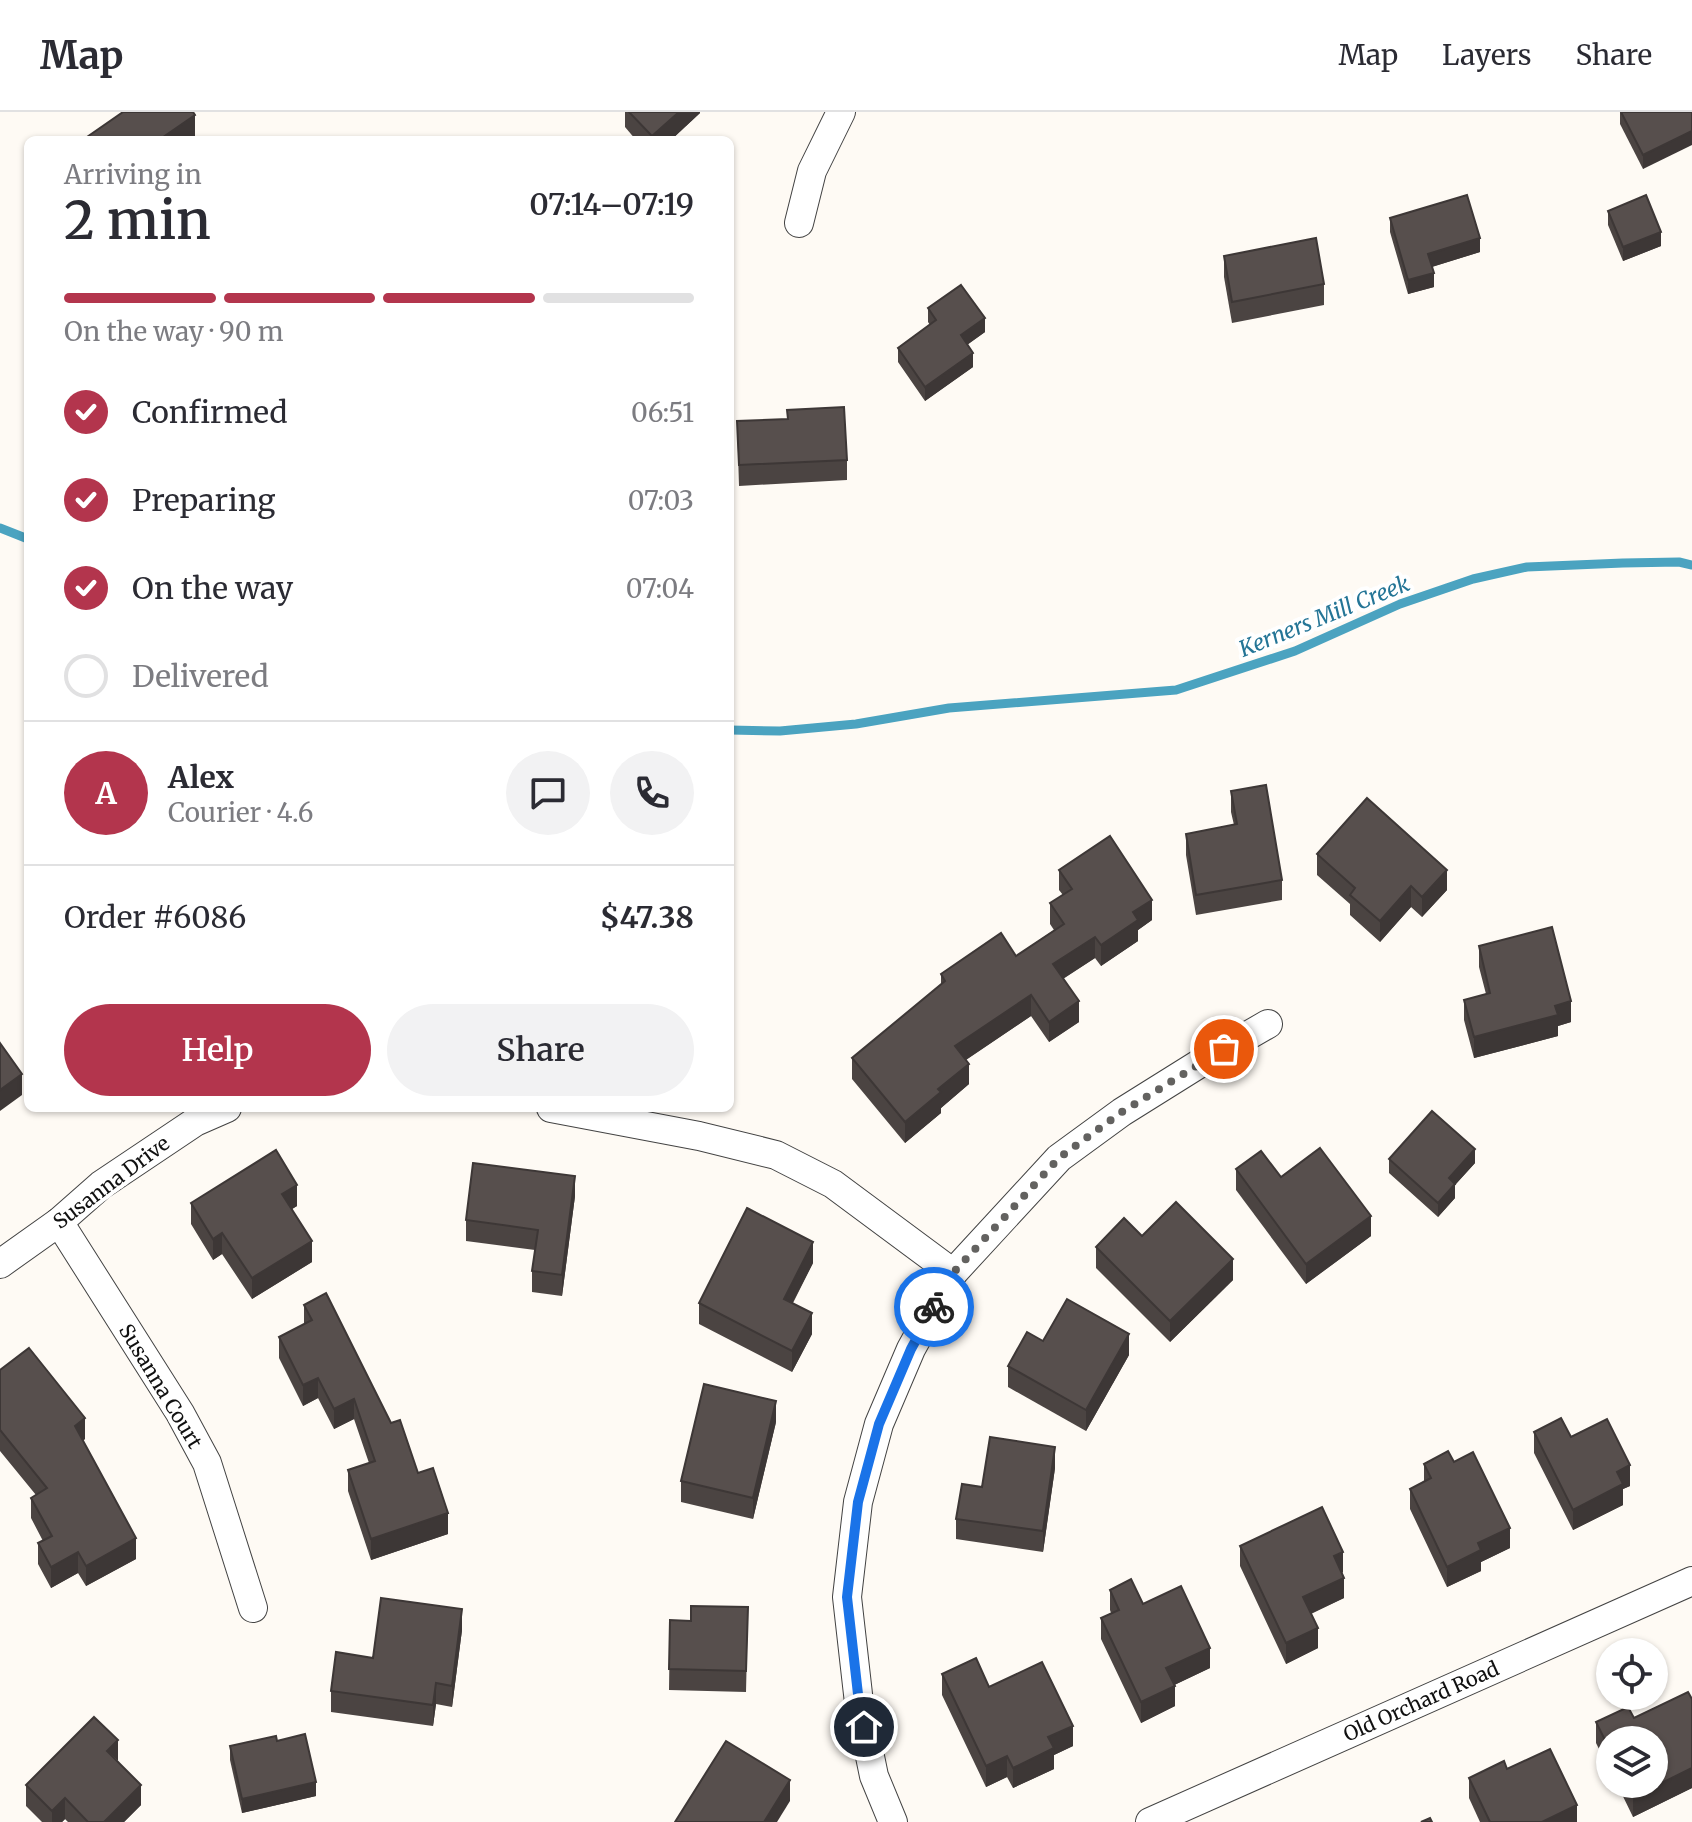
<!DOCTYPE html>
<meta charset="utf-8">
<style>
body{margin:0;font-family:Merriweather,serif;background:#f2f2f3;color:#2b2b33;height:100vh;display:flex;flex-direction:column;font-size:30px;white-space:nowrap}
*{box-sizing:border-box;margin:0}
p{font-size:26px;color:#7c7c81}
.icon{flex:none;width:44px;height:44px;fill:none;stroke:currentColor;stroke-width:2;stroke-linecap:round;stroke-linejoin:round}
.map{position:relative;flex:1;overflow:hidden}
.details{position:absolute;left:24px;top:24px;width:710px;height:976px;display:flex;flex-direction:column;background:#fff;border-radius:12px;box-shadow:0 2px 6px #0004}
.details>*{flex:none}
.buttons{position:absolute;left:1596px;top:1526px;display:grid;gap:16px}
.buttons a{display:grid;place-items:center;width:72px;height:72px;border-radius:50%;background:#fff;box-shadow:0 2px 6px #0004;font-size:40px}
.pin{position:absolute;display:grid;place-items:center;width:68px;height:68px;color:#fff;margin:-34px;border:4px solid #fff;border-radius:50%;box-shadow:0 2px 8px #0007}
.courier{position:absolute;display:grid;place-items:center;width:80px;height:80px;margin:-40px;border:6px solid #1a73e8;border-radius:50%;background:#fff;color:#222;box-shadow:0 2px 10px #0007}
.headline em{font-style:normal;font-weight:600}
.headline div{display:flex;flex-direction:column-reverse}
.headline{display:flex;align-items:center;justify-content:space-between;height:136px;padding:0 40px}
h1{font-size:52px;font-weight:600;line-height:60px}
.bar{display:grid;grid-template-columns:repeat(4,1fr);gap:12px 8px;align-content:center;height:96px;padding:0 40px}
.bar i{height:10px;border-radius:6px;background:#e1e1e2}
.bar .current{background:#b3354d}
.bar p{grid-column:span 4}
.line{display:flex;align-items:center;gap:20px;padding:0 40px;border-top:2px solid #e1e1e2}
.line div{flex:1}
.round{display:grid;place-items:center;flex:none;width:84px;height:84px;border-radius:42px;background:#f2f2f3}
ol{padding:0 40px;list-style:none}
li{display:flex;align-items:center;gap:24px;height:88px}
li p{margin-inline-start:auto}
li .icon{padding:8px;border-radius:50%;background:#b3354d;color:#fff;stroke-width:4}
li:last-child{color:#7c7c81}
li i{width:44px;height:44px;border:4px solid #e1e1e2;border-radius:50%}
.action{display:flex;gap:16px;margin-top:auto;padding:16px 40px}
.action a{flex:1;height:92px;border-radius:48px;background:#b3354d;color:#fff;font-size:32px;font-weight:600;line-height:92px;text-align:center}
.action a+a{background:#f2f2f3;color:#2b2b33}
header{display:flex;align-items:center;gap:48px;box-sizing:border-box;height:112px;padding:0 40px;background:#fff;border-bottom:2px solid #e1e1e2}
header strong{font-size:38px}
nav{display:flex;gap:44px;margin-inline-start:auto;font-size:28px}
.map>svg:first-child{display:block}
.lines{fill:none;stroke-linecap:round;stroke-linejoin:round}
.stream{stroke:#4ba3c0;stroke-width:9}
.street-casing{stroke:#434343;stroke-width:30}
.street{stroke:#fff;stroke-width:28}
.wall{fill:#4b4442}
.shaded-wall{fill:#3d3736}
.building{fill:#574f4d;stroke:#3d3736;stroke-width:2}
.done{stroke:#636260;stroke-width:8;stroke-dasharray:0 14.4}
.route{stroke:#1a73e8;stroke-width:10}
.labels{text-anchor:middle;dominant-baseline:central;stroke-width:8;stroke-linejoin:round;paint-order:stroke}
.street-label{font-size:20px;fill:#101010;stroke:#fff}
.water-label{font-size:22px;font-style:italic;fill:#247596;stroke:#fff}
</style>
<header>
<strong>Map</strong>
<nav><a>Map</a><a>Layers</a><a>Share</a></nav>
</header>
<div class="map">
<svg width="1692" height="1710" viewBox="0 0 1692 1710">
<rect width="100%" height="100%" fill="#fefaf4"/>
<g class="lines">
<g class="stream">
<polyline points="0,416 28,427"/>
<polyline points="730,618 780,619 856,612 949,596 1176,578 1295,539 1400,492 1473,467 1527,455 1623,451 1679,450 1692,453"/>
</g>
<g class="street-casing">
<g id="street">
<polyline points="799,111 812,59 841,0"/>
<polyline points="551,996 699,1024 776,1043 833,1072 953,1161"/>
<polyline points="59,1110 180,1301 207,1351 253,1496"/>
<polyline points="0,1152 59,1110 101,1073 195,1010 227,996"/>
<polyline points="893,1710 874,1664 859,1591 847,1485 858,1390 879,1312 911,1237 953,1161 1059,1046 1122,1000 1202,950 1268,912"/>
<polyline points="1150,1710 1692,1469"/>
</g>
</g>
<use href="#street" class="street"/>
</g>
<g class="wall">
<polygon points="625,0 700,0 700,1 671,28 636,28 625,15"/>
<polygon points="1620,0 1692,0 1643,57 1620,12"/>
<polygon points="1608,99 1661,134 1623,149 1608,113"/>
<polygon points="1390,106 1480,140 1432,155 1434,175 1408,182 1390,120"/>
<polygon points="1224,144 1324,172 1324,193 1232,211 1224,165"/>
<polygon points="928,196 985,220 967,233 973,255 925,289 898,250 898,236 930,213 928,210"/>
<polygon points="787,298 847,348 847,368 739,374 737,309 787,307"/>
<polygon points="1231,679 1282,768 1282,788 1196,803 1186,743 1186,722 1234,713 1231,700"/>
<polygon points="1317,742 1447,778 1422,805 1411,795 1380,830 1350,803 1350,792 1317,763"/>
<polygon points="1059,758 1152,808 1138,818 1138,829 1101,854 1095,846 1063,867 1079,910 1049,930 1031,904 966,948 969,972 941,996 941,1001 905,1031 852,967 852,946 941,873 941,862 1016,844 1054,818 1050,812 1050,791 1063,783 1059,778"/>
<polygon points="1479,834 1571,910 1558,914 1558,924 1474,946 1464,908 1464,888 1486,882 1479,855"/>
<polygon points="1389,1047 1475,1051 1455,1073 1455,1086 1438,1105 1389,1061"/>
<polygon points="1236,1057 1281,1065 1371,1124 1306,1172 1236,1078"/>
<polygon points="575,1084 562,1184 532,1180 532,1159 535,1138 466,1129 466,1108"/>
<polygon points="191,1091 297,1094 292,1097 312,1150 252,1187 222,1142 213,1148 191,1112"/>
<polygon points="1142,1124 1233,1168 1170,1230 1096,1156 1096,1135"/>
<polygon points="813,1151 793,1191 812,1222 792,1260 699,1212 699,1191"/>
<polygon points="304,1193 391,1311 418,1361 448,1422 371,1448 348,1379 348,1358 369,1351 354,1307 334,1317 318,1286 303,1294 279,1246 279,1225 304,1212"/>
<polygon points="1043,1229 1129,1243 1086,1319 1008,1275 1008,1254"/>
<polygon points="0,1258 85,1327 83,1328 136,1447 86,1474 78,1461 51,1476 38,1452 38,1431 43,1429 31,1406 31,1386 36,1383 0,1339"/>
<polygon points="776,1310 753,1407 681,1390 681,1369"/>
<polygon points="1534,1320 1571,1325 1630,1374 1623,1377 1623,1393 1573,1418 1534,1341"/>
<polygon points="1454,1350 1510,1436 1481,1450 1481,1459 1447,1475 1410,1397 1410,1377 1424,1370 1424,1352"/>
<polygon points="1055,1356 1043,1440 956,1427 956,1407 982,1375"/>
<polygon points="1240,1434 1343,1460 1342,1461 1344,1486 1311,1502 1318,1536 1286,1552 1240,1454"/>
<polygon points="1110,1478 1143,1492 1210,1556 1174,1573 1175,1594 1141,1611 1101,1527 1101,1506 1111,1501 1110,1498"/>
<polygon points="748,1495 746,1580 669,1578 670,1508 691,1509"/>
<polygon points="462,1518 452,1595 436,1592 433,1614 331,1600 331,1579"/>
<polygon points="942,1562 989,1575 1073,1634 1054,1643 1054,1657 1013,1676 1007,1665 986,1675 942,1583"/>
<polygon points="1688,1580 1692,1587 1692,1676 1633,1705 1617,1672 1654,1672 1654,1628 1610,1628 1610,1659 1596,1631 1596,1610 1628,1595 1634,1606"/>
<polygon points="277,1629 316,1684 242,1701 230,1648 230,1634"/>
<polygon points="118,1649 141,1693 124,1710 68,1710 65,1707 62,1710 42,1710 26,1694 26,1673"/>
<polygon points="1507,1657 1577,1710 1480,1710 1469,1686 1469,1666"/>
</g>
<g class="shaded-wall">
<polygon points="679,0 700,0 700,1 671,28 652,28 652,24"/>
<polygon points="195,3 195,24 189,28 162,28 162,26"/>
<polygon points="1692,19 1692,33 1643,57 1643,43"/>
<polygon points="1661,120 1661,134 1623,149 1623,135"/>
<polygon points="1480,126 1480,140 1428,156 1428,142"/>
<polygon points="1434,161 1434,175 1408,182 1408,168"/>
<polygon points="985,206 985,220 961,237 961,223"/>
<polygon points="973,241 973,255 925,289 925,275"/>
<polygon points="1447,758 1447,778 1422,805 1422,785"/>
<polygon points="1411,774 1411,795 1380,830 1380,809"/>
<polygon points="1152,788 1152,808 1138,818 1138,829 1101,854 1101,833 1133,800"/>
<polygon points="1095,825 1095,846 1053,873 1053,852"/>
<polygon points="1031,883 1031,904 955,955 955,934"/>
<polygon points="1079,889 1079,910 1049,930 1049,910"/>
<polygon points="1571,889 1571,910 1558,914 1558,924 1474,946 1474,925 1555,894"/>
<polygon points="969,952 969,972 941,996 941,1001 905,1031 905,1010 938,977"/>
<polygon points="22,962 22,983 0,999 0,978"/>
<polygon points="1475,1037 1475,1051 1455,1073 1455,1086 1438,1105 1438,1091 1449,1066"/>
<polygon points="575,1064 575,1084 562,1184 562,1163"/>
<polygon points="297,1073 297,1094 282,1103 282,1082"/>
<polygon points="1371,1104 1371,1124 1306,1172 1306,1152"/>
<polygon points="222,1121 222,1142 213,1148 213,1127"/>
<polygon points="312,1129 312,1150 252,1187 252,1166"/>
<polygon points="813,1130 813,1151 784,1207 784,1187"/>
<polygon points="1233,1147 1233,1168 1170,1230 1170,1209"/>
<polygon points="812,1201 812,1222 792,1260 792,1239"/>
<polygon points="1129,1222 1129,1243 1086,1319 1086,1298"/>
<polygon points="318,1266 318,1286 303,1294 303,1273"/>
<polygon points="354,1287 354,1307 334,1317 334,1297"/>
<polygon points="776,1289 776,1310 753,1407 753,1386"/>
<polygon points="85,1306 85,1327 75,1335 75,1314"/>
<polygon points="1055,1335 1055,1356 1043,1440 1043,1419"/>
<polygon points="1630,1353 1630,1374 1623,1377 1623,1393 1573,1418 1573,1398 1617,1360"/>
<polygon points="448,1401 448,1422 371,1448 371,1427"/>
<polygon points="1510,1416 1510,1436 1481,1450 1481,1459 1447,1475 1447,1455 1478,1431"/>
<polygon points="136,1426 136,1447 86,1474 86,1454"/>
<polygon points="78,1440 78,1461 51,1476 51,1455"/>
<polygon points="1343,1440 1343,1460 1334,1465 1334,1444"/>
<polygon points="1344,1466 1344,1486 1303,1505 1303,1485"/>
<polygon points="462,1497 462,1518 452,1595 452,1574"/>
<polygon points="1318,1516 1318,1536 1286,1552 1286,1531"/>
<polygon points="1210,1536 1210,1556 1166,1577 1166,1556"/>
<polygon points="436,1571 436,1592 433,1614 433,1593"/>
<polygon points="1175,1574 1175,1594 1141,1611 1141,1590"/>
<polygon points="1073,1614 1073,1634 1054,1643 1054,1657 1013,1676 1013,1656 1048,1625"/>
<polygon points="118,1628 118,1649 107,1639"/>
<polygon points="1007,1644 1007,1665 986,1675 986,1654"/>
<polygon points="1692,1656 1692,1676 1633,1705 1633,1685"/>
<polygon points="790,1668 790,1689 777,1710 764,1710"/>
<polygon points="316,1670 316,1684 242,1701 242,1687"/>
<polygon points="141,1673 141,1693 124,1710 104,1710"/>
<polygon points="65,1686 65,1707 62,1710 52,1710 52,1699"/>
<polygon points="1577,1693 1577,1710 1542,1710"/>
</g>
<g class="building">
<polygon points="123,0 193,0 195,3 162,26 164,28 89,28 87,25"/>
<polygon points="629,0 679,0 652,24"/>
<polygon points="1621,0 1692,0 1692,19 1643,43"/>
<polygon points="1467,83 1480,126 1428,142 1434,161 1408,168 1390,106"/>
<polygon points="1646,83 1661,120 1623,135 1608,99"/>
<polygon points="1316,126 1324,172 1232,190 1224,144"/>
<polygon points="961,173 985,206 961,223 973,241 925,275 898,236 936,208 928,196"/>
<polygon points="844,295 847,348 739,353 737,309 788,307 787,298"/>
<polygon points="1266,673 1282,768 1196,783 1186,722 1237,712 1231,679"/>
<polygon points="1367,686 1447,758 1422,785 1411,774 1380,809 1350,783 1355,776 1317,742"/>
<polygon points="1110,724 1152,788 1133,800 1138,808 1101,833 1095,825 1053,852 1079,889 1049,910 1031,883 955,934 969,952 938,977 941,980 905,1010 852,946 945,869 941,862 1001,821 1016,844 1064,812 1050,791 1072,777 1059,758"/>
<polygon points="1552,815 1571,889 1555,894 1558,903 1474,925 1464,888 1490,881 1479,834"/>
<polygon points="0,931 22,962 0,978"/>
<polygon points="1432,999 1475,1037 1449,1066 1455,1072 1438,1091 1389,1047"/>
<polygon points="1320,1036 1371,1104 1306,1152 1236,1057 1261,1039 1281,1065"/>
<polygon points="276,1038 297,1073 282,1082 312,1129 252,1166 222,1121 213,1127 191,1091"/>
<polygon points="473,1051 575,1064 562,1163 532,1159 538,1118 466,1108"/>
<polygon points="1176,1090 1233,1147 1170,1209 1096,1135 1124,1106 1142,1124"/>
<polygon points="747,1096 813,1130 784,1187 812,1201 792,1239 699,1191"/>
<polygon points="326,1181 391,1311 400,1308 418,1361 433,1356 448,1401 371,1427 348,1358 375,1349 354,1287 334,1297 318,1266 303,1273 279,1225 312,1208 304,1193"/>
<polygon points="1067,1187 1129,1222 1086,1298 1008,1254 1027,1220 1043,1229"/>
<polygon points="29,1236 85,1306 75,1314 136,1426 86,1454 78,1440 51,1455 38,1431 52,1424 31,1386 47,1376 0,1318 0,1258"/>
<polygon points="704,1272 776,1289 753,1386 681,1369"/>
<polygon points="1561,1306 1571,1325 1607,1307 1630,1353 1617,1360 1623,1372 1573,1398 1534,1320"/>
<polygon points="990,1325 1055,1335 1043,1419 956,1407 962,1372 982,1375"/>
<polygon points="1448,1339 1454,1350 1473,1340 1510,1416 1478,1431 1481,1438 1447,1455 1410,1377 1431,1366 1424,1352"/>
<polygon points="1322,1395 1343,1440 1334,1444 1344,1466 1303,1485 1318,1516 1286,1531 1240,1434"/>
<polygon points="1131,1467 1143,1492 1181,1474 1210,1536 1166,1556 1175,1574 1141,1590 1101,1506 1119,1498 1110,1478"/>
<polygon points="381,1486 462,1497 452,1574 436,1571 433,1593 331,1579 336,1540 373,1546"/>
<polygon points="691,1494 748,1495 746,1559 669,1557 670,1508 691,1509"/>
<polygon points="976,1546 989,1575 1042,1550 1073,1614 1048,1625 1054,1636 1013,1656 1007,1644 986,1654 942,1562"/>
<polygon points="1688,1580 1692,1587 1692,1656 1633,1685 1627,1672 1654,1672 1654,1628 1610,1628 1610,1638 1596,1610 1628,1595 1634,1606"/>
<polygon points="94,1605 118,1628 107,1639 141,1673 104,1710 88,1710 65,1686 52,1699 26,1673"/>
<polygon points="305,1622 316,1670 242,1687 230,1634 276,1624 277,1629"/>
<polygon points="726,1629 790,1668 764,1710 675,1710"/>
<polygon points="1550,1637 1577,1693 1542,1710 1490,1710 1469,1666 1504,1649 1507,1657"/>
<polygon points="1430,1706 1432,1710 1421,1710"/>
</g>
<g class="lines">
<polyline class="done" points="934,1195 953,1161 1059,1046 1122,1000 1224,937"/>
<polyline class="route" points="864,1615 859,1591 847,1485 858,1390 879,1312 911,1237 934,1195"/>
</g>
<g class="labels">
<g class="street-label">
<text transform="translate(111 1070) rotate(-37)">Susanna Drive</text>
<text transform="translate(161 1274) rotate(59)">Susanna Court</text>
<text transform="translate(1421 1589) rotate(-24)">Old Orchard Road</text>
</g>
<g class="water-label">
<text transform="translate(1324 504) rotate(-22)">Kerners Mill Creek</text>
</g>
</g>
</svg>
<div class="buttons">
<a><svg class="icon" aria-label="locate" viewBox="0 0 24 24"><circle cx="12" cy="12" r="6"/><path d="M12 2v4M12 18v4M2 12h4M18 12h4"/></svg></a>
<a><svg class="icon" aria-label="layers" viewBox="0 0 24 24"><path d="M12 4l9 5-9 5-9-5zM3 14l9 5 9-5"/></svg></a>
</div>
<div class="pin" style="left:1224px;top:937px;background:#ea580c"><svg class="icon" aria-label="bag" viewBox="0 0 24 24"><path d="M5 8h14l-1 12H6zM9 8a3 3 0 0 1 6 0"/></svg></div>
<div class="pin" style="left:864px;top:1615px;background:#1f2937"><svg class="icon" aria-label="home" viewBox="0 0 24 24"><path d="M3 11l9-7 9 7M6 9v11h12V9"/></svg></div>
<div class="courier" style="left:934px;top:1195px"><svg class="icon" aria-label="bike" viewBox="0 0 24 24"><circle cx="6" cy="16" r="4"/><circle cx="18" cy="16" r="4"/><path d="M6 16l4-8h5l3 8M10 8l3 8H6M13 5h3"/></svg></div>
<section class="details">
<div class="headline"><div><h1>2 min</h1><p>Arriving in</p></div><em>07:14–07:19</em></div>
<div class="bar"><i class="current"></i><i class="current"></i><i class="current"></i><i></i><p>On the way · 90 m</p></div>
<ol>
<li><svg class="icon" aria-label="check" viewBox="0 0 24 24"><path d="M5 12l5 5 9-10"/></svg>Confirmed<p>06:51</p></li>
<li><svg class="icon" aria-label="check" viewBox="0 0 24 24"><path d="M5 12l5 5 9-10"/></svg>Preparing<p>07:03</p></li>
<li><svg class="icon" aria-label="check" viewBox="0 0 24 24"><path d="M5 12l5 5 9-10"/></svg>On the way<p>07:04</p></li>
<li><i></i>Delivered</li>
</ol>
<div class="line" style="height:144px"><b class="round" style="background:#b3354d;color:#fff">A</b><div><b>Alex</b><p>Courier · 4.6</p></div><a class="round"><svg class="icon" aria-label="chat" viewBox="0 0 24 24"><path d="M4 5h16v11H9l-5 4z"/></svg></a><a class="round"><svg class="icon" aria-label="phone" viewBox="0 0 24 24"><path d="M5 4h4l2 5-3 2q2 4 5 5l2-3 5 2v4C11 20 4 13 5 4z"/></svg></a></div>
<div class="line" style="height:104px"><div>Order #6086</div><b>$47.38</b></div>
<div class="action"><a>Help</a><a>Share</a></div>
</section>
</div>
